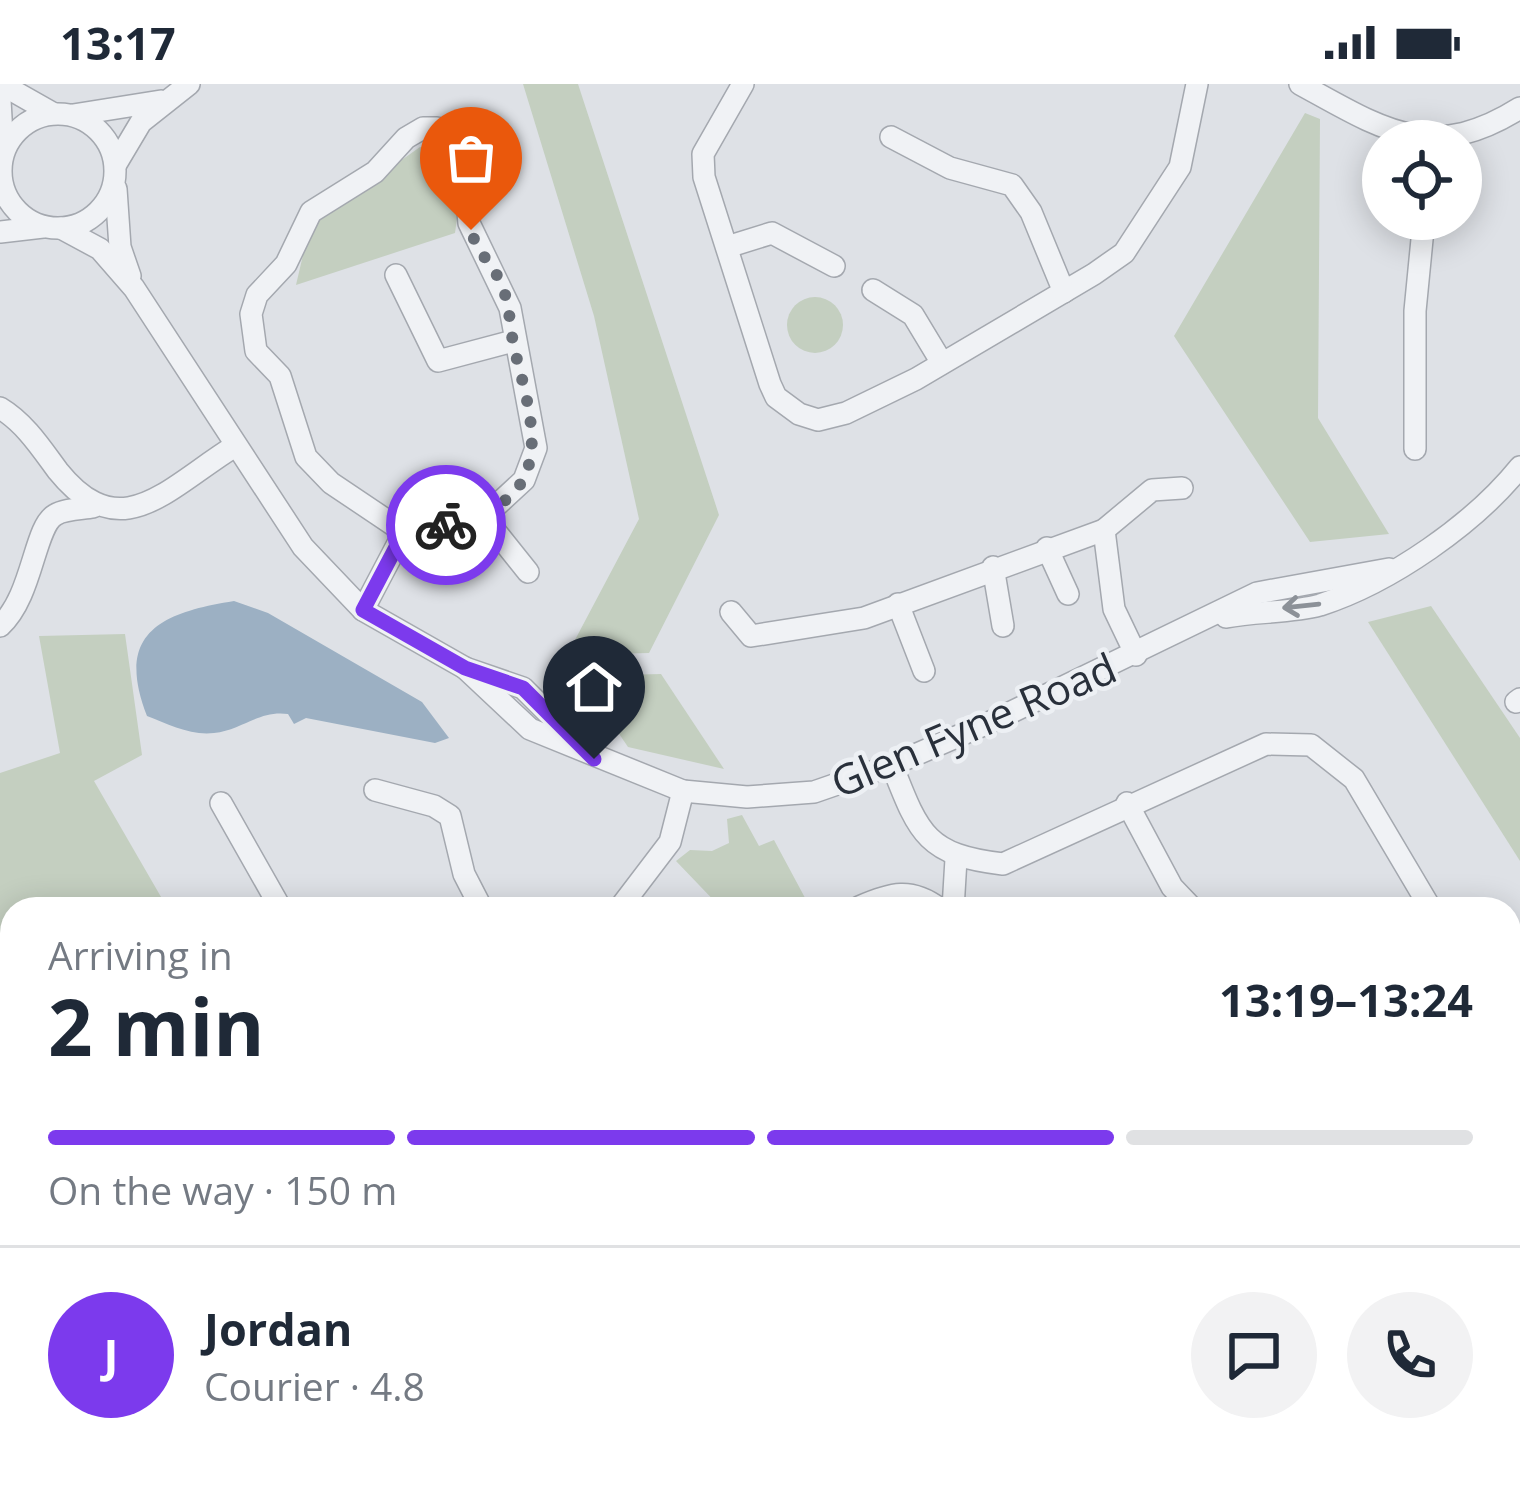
<!DOCTYPE html>
<meta charset="utf-8">
<style>
body{margin:0;font-family:"Open Sans",sans-serif;background:#f2f2f3;color:#1f2937;height:100vh;display:flex;flex-direction:column;font-size:45px;white-space:nowrap}
*{box-sizing:border-box;margin:0}
p{font-size:39px;color:#747a83}
.icon{flex:none;width:66px;height:66px;fill:none;stroke:currentColor;stroke-width:2;stroke-linecap:round;stroke-linejoin:round}
.map{position:relative;flex:1;overflow:hidden}
.side{position:absolute;left:0px;top:813px;width:1521px;height:591px;display:flex;flex-direction:column;background:#fff;border-radius:36px 36px 0 0;box-shadow:0 6px 30px #0003}
.side>*{flex:none}
.tools{position:absolute;left:1362px;top:36px;display:grid;gap:24px}
.tools a{display:grid;place-items:center;width:120px;height:120px;border-radius:50%;background:#fff;box-shadow:0 6px 30px #0003;font-size:60px}
.pin{position:absolute;display:grid;place-items:center;width:102px;height:102px;color:#fff;margin:-123px -51px;border-radius:50% 50% 50% 0;rotate:-45deg;box-shadow:0 0 12px #0007}
.pin .icon{rotate:45deg}
.courier{position:absolute;display:grid;place-items:center;width:120px;height:120px;margin:-60px;border:9px solid #7c3aed;border-radius:50%;background:#fff;color:#222;box-shadow:0 3px 15px #0007}
.summary em{font-style:normal;font-weight:700}
.summary div{display:flex;flex-direction:column-reverse}
.summary{display:flex;align-items:center;justify-content:space-between;height:204px;padding:0 48px}
h1{font-size:78px;font-weight:700;line-height:90px}
.bar{display:grid;grid-template-columns:repeat(4,1fr);gap:18px 12px;align-content:center;height:144px;padding:0 48px}
.bar i{height:15px;border-radius:9px;background:#e0e1e3}
.bar .on{background:#7c3aed}
.bar p{grid-column:span 4}
.line{display:flex;align-items:center;gap:30px;padding:0 48px;border-top:3px solid #e0e1e3}
.line div{flex:1}
.round{display:grid;place-items:center;flex:none;width:126px;height:126px;border-radius:63px;background:#f2f2f3}
.status{display:flex;justify-content:space-between;align-items:center;height:84px;padding:0 60px;background:#fff;direction:ltr}
.status svg{height:33px;fill:currentColor}
.map>svg:first-child{display:block}
.green{fill:#c4cfc0}
.water{fill:#9cb0c3}
.lines{fill:none;stroke-linecap:round;stroke-linejoin:round}
.minor-casing{stroke:#a4a8af;stroke-width:24}
.minor{stroke:#f0f2f5;stroke-width:21}
.oneway{stroke:#8c9198}
.done{stroke:#686e77;stroke-width:12;stroke-dasharray:0 21.6}
.route{stroke:#7c3aed;stroke-width:15}
.labels{text-anchor:middle;dominant-baseline:central;stroke-width:9;stroke-linejoin:round;paint-order:stroke}
.street-label{font-size:42px;fill:#29303b;stroke:#edf0f4}
</style>
<div class="status"><b>13:17</b><svg viewBox="0 0 49 12"><path d="M0 12V9h3v3zM5 12V6h3v6zM10 12V3h3v9zM15 12V0h3v12zM26 1h20v11H26zM47 4h2v5h-2z"/></svg></div>
<div class="map">
<svg width="1520" height="1402" viewBox="0 0 1520 1402">
<rect width="100%" height="100%" fill="#dee1e6"/>
<g class="green">
<polygon points="523,0 578,0 719,431 649,569 567,571 639,435 594,232"/>
<polygon points="1305,29 1320,35 1318,334 1389,450 1310,458 1174,252"/>
<polygon points="420,63 449,70 460,113 455,149 296,201 310,141"/>
<circle cx="815" cy="241" r="28"/>
<polygon points="1431,522 1520,654 1520,777 1368,538"/>
<polygon points="125,550 142,671 94,697 168,825 12,825 12,1392 503,1392 530,1402 0,1402 0,689 60,669 39,552"/>
<polygon points="661,590 724,685 628,663 580,592"/>
<polygon points="742,731 759,762 774,756 811,825 722,825 676,777 690,766 712,767 729,759 727,735"/>
<polygon points="1520,962 1520,1402 859,1402 868,1392 1509,1392 1509,966"/>
</g>
<path class="water" d="M234,517L268,529L422,618L449,654L435,659L306,634L294,640L288,630C259,626 242,646 214,649C191,652 168,640 147,632C115,550 159,529 234,517Z"/>
<g class="lines">
<g class="minor-casing">
<g id="minor">
<polyline points="1,0 52,29"/>
<polyline points="743,0 703,70 704,93 770,300 776,313 799,330 818,336 846,329 916,295 1094,190 1124,169 1180,83 1197,0"/>
<path d="M1300,0C1382,45 1431,80 1520,24"/>
<polyline points="0,16 3,69"/>
<circle cx="58" cy="87" r="57"/>
<polyline points="73,31 161,17"/>
<polyline points="891,53 950,84 1012,101 1031,128 1064,208"/>
<polyline points="116,80 141,38 189,0"/>
<polyline points="116,105 120,163 130,192"/>
<polyline points="61,144 100,165 134,204 303,463 363,526 465,584 523,604 581,662"/>
<polyline points="0,148 43,143"/>
<polyline points="727,163 772,149 834,182"/>
<polyline points="396,191 438,277 513,257"/>
<polyline points="873,206 913,231 942,279"/>
<path d="M0,324C25,339 41,364 58,387C121,465 167,404 235,362"/>
<polyline points="1415,365 1415,227 1424,135"/>
<polyline points="484,433 528,488"/>
<polyline points="1104,446 1114,525 1136,571"/>
<polyline points="1047,464 1068,510"/>
<polyline points="993,483 1003,542"/>
<polyline points="898,520 924,587"/>
<polyline points="363,526 404,448 484,433 524,396 536,364 510,224 469,139 462,65 437,44 423,44 406,54 375,88 311,128 286,180 257,211 251,230 256,267 280,292 306,373 331,399 404,448"/>
<polyline points="731,528 751,552 864,534 1104,446 1152,406 1182,404"/>
<path d="M1226,533C1256,527 1291,529 1320,521C1391,498 1474,440 1520,383"/>
<path d="M0,542C33,512 34,443 55,431C64,425 82,425 93,423"/>
<polyline points="465,584 530,645 683,707 747,713 814,708 892,681 995,636 1257,509 1389,485"/>
<polyline points="1516,618 1520,615"/>
<path d="M892,681C919,750 926,771 1003,780L1266,660L1311,661L1354,695L1431,825"/>
<polyline points="375,706 434,722 450,732 464,790 482,825"/>
<polyline points="221,719 281,825"/>
<polyline points="1127,719 1172,803 1193,825"/>
<path d="M859,823C891,809 911,803 940,825"/>
<polyline points="619,825 670,758 683,707"/>
<polyline points="953,825 956,775"/>
</g>
</g>
<use href="#minor" class="minor"/>
</g>
<defs><path id="oneway-shaft" d="M-6 0H5M1.5-3L5.5 0L1.5 3" fill="none" stroke-width="1.6" stroke-linecap="round" stroke-linejoin="round" transform="scale(3)"/></defs>
<use class="oneway" href="#oneway-shaft" transform="translate(1301 522) rotate(174)"/>
<g class="lines">
<path class="done" d="M446,441C554,417 538,354 515,268C509,243 511,219 499,195C490,178 476,166 471,146"/>
<polyline class="route" points="446,441 404,448 363,526 465,584 523,604 594,675"/>
</g>
<g class="labels">
<g class="street-label">
<text transform="translate(973 640) rotate(-23)">Glen Fyne Road</text>
</g>
</g>
</svg>
<div class="tools">
<a><svg class="icon" aria-label="locate" viewBox="0 0 24 24"><circle cx="12" cy="12" r="6"/><path d="M12 2v4M12 18v4M2 12h4M18 12h4"/></svg></a>
</div>
<div class="pin" style="left:471px;top:146px;background:#ea580c"><svg class="icon" aria-label="bag" viewBox="0 0 24 24"><path d="M5 8h14l-1 12H6zM9 8a3 3 0 0 1 6 0"/></svg></div>
<div class="pin" style="left:594px;top:675px;background:#1f2937"><svg class="icon" aria-label="home" viewBox="0 0 24 24"><path d="M3 11l9-7 9 7M6 9v11h12V9"/></svg></div>
<div class="courier" style="left:446px;top:441px"><svg class="icon" aria-label="bike" viewBox="0 0 24 24"><circle cx="6" cy="16" r="4"/><circle cx="18" cy="16" r="4"/><path d="M6 16l4-8h5l3 8M10 8l3 8H6M13 5h3"/></svg></div>
<section class="side">
<div class="summary"><div><h1>2 min</h1><p>Arriving in</p></div><em>13:19–13:24</em></div>
<div class="bar"><i class="on"></i><i class="on"></i><i class="on"></i><i></i><p>On the way · 150 m</p></div>
<div class="line" style="height:216px"><b class="round" style="background:#7c3aed;color:#fff">J</b><div><b>Jordan</b><p>Courier · 4.8</p></div><a class="round"><svg class="icon" aria-label="chat" viewBox="0 0 24 24"><path d="M4 5h16v11H9l-5 4z"/></svg></a><a class="round"><svg class="icon" aria-label="phone" viewBox="0 0 24 24"><path d="M5 4h4l2 5-3 2q2 4 5 5l2-3 5 2v4C11 20 4 13 5 4z"/></svg></a></div>
</section>
</div>
